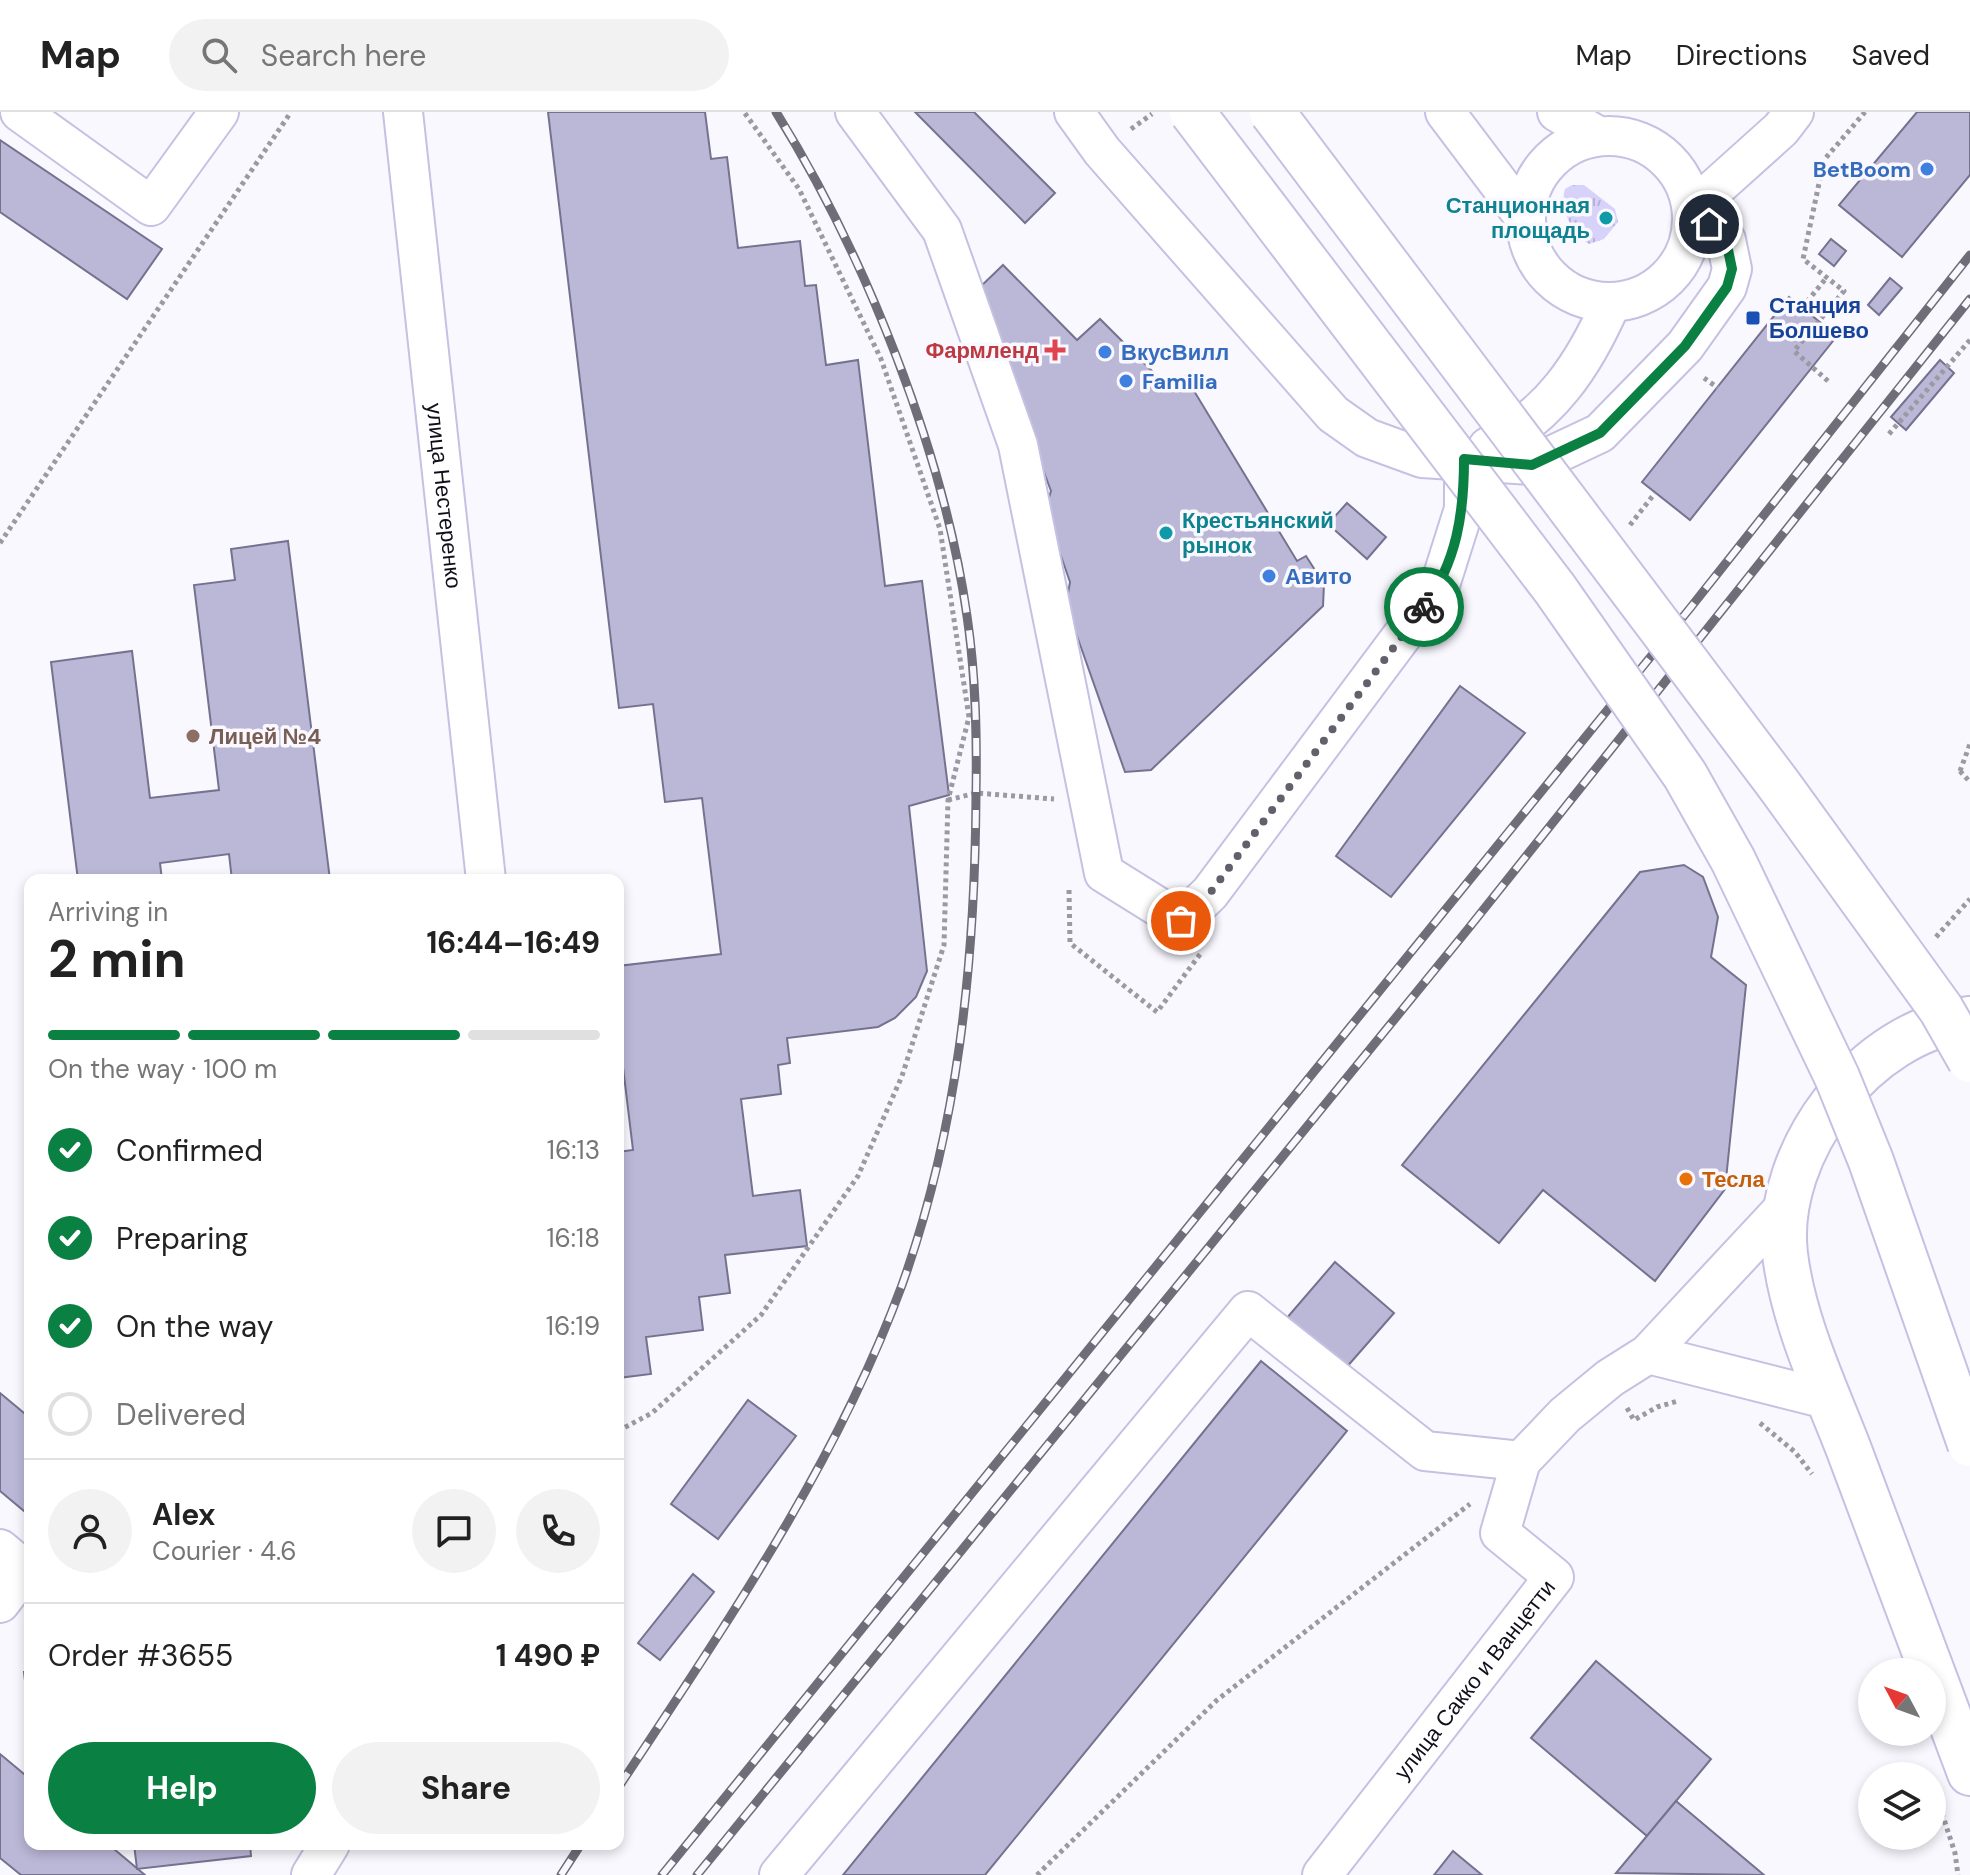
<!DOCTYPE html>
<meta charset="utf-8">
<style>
body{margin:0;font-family:"DM Sans",sans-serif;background:#f2f2f2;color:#222;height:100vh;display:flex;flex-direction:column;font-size:30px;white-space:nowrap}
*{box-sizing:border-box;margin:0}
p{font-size:26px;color:#767676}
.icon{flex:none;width:44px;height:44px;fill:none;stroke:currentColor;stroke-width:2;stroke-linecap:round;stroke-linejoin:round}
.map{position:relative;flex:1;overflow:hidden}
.drawer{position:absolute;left:24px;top:762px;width:600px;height:976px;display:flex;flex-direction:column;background:#fff;border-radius:16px;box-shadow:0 4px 12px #0003}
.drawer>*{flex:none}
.needle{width:52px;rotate:311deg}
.buttons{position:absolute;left:1858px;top:1546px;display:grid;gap:16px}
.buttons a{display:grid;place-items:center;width:88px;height:88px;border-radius:50%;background:#fff;box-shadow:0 4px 12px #0003;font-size:40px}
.pin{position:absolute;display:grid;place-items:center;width:68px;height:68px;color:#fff;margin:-34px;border:4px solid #fff;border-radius:50%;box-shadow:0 2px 8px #0007}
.courier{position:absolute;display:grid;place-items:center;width:80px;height:80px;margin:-40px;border:6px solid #0b8043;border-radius:50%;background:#fff;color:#222;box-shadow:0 2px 10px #0007}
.headline em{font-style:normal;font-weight:700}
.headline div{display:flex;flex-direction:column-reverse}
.headline{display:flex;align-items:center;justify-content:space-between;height:136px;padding:0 24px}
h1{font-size:52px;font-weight:700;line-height:60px}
.bar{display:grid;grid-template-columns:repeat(4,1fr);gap:12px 8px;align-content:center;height:96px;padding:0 24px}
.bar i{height:10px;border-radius:6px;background:#e0e0e0}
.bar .active{background:#0b8043}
.bar p{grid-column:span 4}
.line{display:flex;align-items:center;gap:20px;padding:0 24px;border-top:2px solid #e0e0e0}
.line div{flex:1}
.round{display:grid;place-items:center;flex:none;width:84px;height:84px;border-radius:42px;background:#f2f2f2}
ol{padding:0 24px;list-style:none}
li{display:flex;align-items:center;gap:24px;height:88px}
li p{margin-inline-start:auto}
li .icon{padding:8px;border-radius:50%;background:#0b8043;color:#fff;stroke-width:4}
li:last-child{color:#767676}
li i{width:44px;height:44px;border:4px solid #e0e0e0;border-radius:50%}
.primary-button{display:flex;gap:16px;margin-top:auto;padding:16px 24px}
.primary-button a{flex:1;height:92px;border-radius:48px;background:#0b8043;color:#fff;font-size:32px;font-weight:700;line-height:92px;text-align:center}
.primary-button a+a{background:#f2f2f2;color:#222}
header{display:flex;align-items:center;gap:48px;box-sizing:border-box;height:112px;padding:0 40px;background:#fff;border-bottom:2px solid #e0e0e0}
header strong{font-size:38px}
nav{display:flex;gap:44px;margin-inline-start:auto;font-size:28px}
.search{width:560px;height:72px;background:#f2f2f2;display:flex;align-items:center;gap:20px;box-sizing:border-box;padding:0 28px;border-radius:44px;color:#767676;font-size:30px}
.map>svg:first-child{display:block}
.grass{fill:url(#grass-tufts)}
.building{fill:#bbb7d7;stroke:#75728f;stroke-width:2}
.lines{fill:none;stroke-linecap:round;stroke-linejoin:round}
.minor-casing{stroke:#c5c1e2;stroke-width:42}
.major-casing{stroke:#c5c1e2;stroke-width:48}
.path{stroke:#9b99a2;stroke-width:5;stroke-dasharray:4 4;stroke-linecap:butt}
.minor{stroke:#fff;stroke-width:38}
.major{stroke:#fff;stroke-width:44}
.rail-casing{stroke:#6f6d77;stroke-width:9}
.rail{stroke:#f9f8ff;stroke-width:6;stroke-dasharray:18;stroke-linecap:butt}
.major-bridge-casing{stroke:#c5c1e2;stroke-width:48;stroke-linecap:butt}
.major-bridge{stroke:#fff;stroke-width:44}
.done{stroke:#62606a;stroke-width:8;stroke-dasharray:0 14.4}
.route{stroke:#0b8043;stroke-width:10}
.shop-dot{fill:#3f7fe0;stroke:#f9f8ff;stroke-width:3}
.culture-dot{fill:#0f9aa8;stroke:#f9f8ff;stroke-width:3}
.transit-dot{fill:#1a4fb4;stroke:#f9f8ff;stroke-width:3}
.health-dot{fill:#e0444e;stroke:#f9f8ff;stroke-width:3}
.education-dot{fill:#8d6e63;stroke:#f9f8ff;stroke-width:3}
.food-dot{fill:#e8710a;stroke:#f9f8ff;stroke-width:3}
.labels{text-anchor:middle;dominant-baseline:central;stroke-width:7;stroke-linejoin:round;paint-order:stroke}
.shop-label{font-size:22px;font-weight:bold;fill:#366cbe;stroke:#f9f8ff;text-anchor:start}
.culture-label{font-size:22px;font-weight:bold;fill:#0d838f;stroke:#f9f8ff;text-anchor:end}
.transit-label{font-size:22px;font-weight:bold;fill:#164399;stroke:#f9f8ff;text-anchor:start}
.health-label{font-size:22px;font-weight:bold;fill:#be3a42;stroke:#f9f8ff;text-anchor:end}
.street-label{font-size:22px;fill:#100e19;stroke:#f9f8ff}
.education-label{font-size:22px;font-weight:bold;fill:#785e54;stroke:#f9f8ff;text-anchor:start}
.food-label{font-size:22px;font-weight:bold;fill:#c56008;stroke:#f9f8ff;text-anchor:start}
</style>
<header>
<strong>Map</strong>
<div class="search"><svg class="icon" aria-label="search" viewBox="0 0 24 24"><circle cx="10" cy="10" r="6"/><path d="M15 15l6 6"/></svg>Search here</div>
<nav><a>Map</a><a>Directions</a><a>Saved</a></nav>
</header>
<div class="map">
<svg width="1970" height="1763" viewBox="0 0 1970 1763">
<defs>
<pattern id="grass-tufts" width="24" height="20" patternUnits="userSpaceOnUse" patternTransform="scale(2)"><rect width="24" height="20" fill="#d6d2f9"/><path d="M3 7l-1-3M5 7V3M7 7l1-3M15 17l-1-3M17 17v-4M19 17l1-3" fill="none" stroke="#b7b3d5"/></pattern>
</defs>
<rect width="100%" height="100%" fill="#f9f8ff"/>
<path class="grass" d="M1572,73H1584L1615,97L1618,110L1604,127L1589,132C1572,122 1559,97 1565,77Z"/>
<g class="building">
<polygon points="548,0 705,0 711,47 727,45 738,136 800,129 805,174 816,173 826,253 858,248 885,474 922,469 949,683 909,694 927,859 916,885 895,906 878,915 787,926 790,951 778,953 781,982 741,987 753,1084 800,1078 807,1134 725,1143 730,1181 699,1185 703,1218 646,1225 651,1262 618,1266 618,1040 633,1038 618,914 618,854 721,842 702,686 665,690 653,592 619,596"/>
<polygon points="915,0 974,0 1055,81 1025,111"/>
<polygon points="1917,0 1970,0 1970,63 1902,145 1839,93"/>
<polygon points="0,28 162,137 127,187 0,100"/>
<polygon points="1831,127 1846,139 1834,154 1819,142"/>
<polygon points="1003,153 1077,228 1100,207 1167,274 1185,264 1297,449 1306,444 1324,472 1323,494 1151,658 1125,660 1066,493 1070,470 1045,398 1051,379 976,179"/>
<polygon points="1890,166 1902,176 1879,203 1868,193"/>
<polygon points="1789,185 1837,224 1690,408 1642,370"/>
<polygon points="1940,248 1954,261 1906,318 1891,305"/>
<polygon points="1347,391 1386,425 1367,447 1328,412"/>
<polygon points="288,429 330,768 232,768 229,742 160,751 162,768 78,768 51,550 132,539 150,686 219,678 194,473 235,468 231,437"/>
<polygon points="1460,574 1525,621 1391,785 1336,744"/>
<polygon points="1684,753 1703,765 1718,805 1711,845 1746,873 1725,1077 1655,1169 1543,1078 1499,1131 1402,1053 1640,760"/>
<polygon points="1335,1150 1394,1201 1345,1257 1286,1207"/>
<polygon points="1261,1249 1347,1319 985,1763 843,1763"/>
<polygon points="0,1281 30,1306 30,1404 0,1379"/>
<polygon points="748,1288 796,1324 718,1427 671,1392"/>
<polygon points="693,1462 714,1480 660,1548 638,1531"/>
<polygon points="1596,1549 1711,1647 1647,1724 1531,1626"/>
<polygon points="24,1560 30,1560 30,1614"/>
<polygon points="0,1642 30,1667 30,1732 108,1732 145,1763 21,1763 0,1746"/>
<polygon points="1676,1689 1764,1763 1616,1761"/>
<polygon points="134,1732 250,1732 251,1744 137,1757"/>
<polygon points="1453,1739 1482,1763 1434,1763"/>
</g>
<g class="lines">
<g class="minor-casing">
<g id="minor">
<polyline points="20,0 151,94 219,0"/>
<path id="s1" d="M403,0L486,768"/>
<polyline points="855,0 942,118 1018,333 1104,761 1181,809 1210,781 1440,473 1464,397 1464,347"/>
<polyline points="1074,0 1102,39 1333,302 1367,326 1422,346 1532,353 1600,321 1685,234 1727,175 1732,157 1726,128 1692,97"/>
<polyline points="1445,0 1525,106"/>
<polyline points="1557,0 1598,24"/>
<circle cx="1609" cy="107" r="83"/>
<polyline points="1692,97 1781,17 1794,0"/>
<path d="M1488,335C1550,304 1584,253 1611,191"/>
<polyline points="1648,1242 1830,1288"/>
<polyline points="0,1437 25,1458 0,1491"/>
<polyline points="311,1763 330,1732"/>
<polyline points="779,1763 1248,1199 1425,1339 1521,1349"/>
<path id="s2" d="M1322,1763L1554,1465L1500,1421L1521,1349L1565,1303L1610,1266L1648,1242L1786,1094"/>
</g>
</g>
<g class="major-casing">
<path id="major" d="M1970,907C1866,917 1773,1040 1785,1142C1793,1209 1825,1276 1849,1338C1889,1446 1930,1553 1970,1661"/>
</g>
<g class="path">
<polyline points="1131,17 1152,2"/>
<polyline points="1802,196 1827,165"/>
<polyline points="1704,266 1718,276"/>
<polyline points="1828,269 1794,239 1844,179 1803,147 1824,48 1865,0"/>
<polyline points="1889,322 1970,228"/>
<polyline points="1630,413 1655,381"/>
<polyline points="0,431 291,0"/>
<polyline points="1960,659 1970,632"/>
<polyline points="1960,659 1970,670"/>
<polyline points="948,688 976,681 1054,687"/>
<polyline points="1069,778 1070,831 1157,900 1201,841"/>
<polyline points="1936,825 1970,787"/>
<polyline points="1627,1296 1634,1308 1657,1295 1678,1289"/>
<polyline points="1760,1311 1795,1340 1812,1362"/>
<polyline points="618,1319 652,1301 761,1203 858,1064 902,964 944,833 948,688 969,605 940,417 881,247 799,77 744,0"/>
<polyline points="1937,1686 1955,1741 1958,1763"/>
<polyline points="1037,1763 1217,1588 1470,1392"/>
</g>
<use href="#minor" class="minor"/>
<use href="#major" class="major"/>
<g class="rail-casing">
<g id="rail">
<path d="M618,1676C724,1515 835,1355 902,1173C958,1017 975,850 976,684C977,623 976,565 967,504C944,340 864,141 776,0"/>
<polyline points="561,1763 581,1732"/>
<polyline points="662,1763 1691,495 1970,143"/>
<polyline points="697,1763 1468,817 1970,187"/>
</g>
</g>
<use href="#rail" class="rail"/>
<g class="major-bridge-casing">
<g id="major-bridge">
<polyline points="1192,0 1555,477 1685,663 1733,748 1837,965 1871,1049 1970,1332"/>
<polyline points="1272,0 1779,673 1941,897 1970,948"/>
</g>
</g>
<use href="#major-bridge" class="major-bridge"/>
</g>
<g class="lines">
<polyline class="done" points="1181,809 1210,781 1424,495"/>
<path class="route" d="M1424,495C1457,450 1464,401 1464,347L1532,353L1600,321L1685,234L1727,175L1732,157L1726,128L1709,112"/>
</g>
<g class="shop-dot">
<circle cx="1927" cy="57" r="8"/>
<circle cx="1105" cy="240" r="8"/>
<circle cx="1126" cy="269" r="8"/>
<circle cx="1269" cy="464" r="8"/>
</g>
<g class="culture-dot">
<circle cx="1606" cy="106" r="8"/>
<circle cx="1166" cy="421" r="8"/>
</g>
<rect class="transit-dot" x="1745" y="198" width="16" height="16" rx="4"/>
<path class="health-dot" d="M1051 226h8v8h8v8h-8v8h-8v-8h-8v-8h8z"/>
<circle class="education-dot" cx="193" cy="624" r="8"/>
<circle class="food-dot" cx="1686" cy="1067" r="8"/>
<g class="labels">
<g class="shop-label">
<text x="1911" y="57" text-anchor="end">BetBoom</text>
<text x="1121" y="240">ВкусВилл</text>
<text x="1142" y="269">Familia</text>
<text x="1285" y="464">Авито</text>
</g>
<g class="culture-label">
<text x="1590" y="93">Станционная<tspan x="1590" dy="25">площадь</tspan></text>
<text x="1182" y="408" text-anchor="start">Крестьянский<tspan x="1182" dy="25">рынок</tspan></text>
</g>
<g class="transit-label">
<text x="1769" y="193">Станция<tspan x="1769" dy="25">Болшево</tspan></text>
</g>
<g class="health-label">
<text x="1039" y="238">Фармленд</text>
</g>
<g class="street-label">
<text stroke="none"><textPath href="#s1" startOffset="386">улица Нестеренко</textPath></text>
<text stroke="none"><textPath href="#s2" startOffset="248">улица Сакко и Ванцетти</textPath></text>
</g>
<g class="education-label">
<text x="209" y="624">Лицей №4</text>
</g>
<g class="food-label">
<text x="1702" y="1067">Тесла</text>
</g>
</g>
</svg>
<div class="buttons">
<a><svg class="needle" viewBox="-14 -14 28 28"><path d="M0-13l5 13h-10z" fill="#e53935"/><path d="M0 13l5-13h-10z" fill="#767676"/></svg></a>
<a><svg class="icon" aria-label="layers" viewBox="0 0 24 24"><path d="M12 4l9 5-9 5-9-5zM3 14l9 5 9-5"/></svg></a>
</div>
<div class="pin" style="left:1181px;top:809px;background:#ea580c"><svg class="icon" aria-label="bag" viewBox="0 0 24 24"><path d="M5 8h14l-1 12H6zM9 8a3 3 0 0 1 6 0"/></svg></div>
<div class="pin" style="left:1709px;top:112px;background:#1f2937"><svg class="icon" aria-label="home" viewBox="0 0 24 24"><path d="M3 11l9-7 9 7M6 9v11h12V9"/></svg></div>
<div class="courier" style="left:1424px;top:495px"><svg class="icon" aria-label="bike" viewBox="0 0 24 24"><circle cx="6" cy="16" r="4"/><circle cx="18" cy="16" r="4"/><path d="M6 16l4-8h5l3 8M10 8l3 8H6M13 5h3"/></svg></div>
<section class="drawer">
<div class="headline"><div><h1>2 min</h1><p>Arriving in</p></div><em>16:44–16:49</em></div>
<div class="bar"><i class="active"></i><i class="active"></i><i class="active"></i><i></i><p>On the way · 100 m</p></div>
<ol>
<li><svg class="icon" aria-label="check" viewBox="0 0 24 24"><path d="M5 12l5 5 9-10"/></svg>Confirmed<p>16:13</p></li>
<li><svg class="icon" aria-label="check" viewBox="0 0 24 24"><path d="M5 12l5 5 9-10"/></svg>Preparing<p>16:18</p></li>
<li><svg class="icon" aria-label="check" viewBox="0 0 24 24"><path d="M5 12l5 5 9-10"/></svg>On the way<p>16:19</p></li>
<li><i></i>Delivered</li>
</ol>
<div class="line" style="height:144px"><a class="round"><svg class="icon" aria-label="person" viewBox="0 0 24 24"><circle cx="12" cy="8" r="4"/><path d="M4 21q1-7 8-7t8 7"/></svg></a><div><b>Alex</b><p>Courier · 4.6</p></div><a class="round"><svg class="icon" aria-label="chat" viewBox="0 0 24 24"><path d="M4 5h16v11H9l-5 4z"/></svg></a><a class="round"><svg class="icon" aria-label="phone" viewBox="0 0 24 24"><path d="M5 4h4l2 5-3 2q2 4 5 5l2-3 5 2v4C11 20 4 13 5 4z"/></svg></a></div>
<div class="line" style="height:104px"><div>Order #3655</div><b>1 490 ₽</b></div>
<div class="primary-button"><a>Help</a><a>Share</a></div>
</section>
</div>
